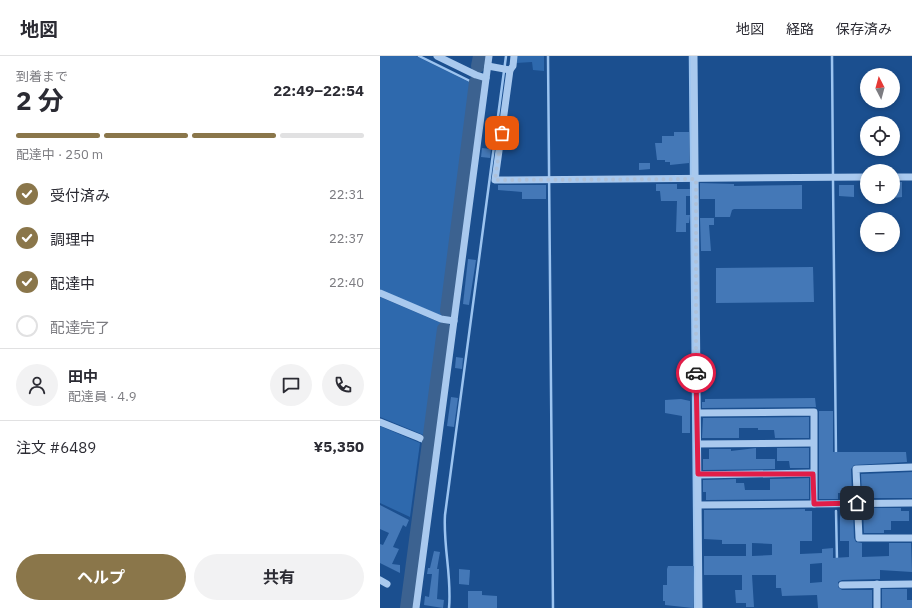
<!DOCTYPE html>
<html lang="ja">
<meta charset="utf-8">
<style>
body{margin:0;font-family:"IBM Plex Sans","Noto Sans JP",sans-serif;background:#f2f2f3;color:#2b2b33;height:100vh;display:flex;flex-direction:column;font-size:15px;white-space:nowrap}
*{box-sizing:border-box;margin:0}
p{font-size:13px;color:#7c7c81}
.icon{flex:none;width:22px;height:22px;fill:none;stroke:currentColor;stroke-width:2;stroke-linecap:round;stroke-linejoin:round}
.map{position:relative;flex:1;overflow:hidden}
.panel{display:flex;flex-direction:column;background:#fff;width:380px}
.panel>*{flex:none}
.needle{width:26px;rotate:354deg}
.fabs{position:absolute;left:480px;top:12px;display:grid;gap:8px}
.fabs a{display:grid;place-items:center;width:40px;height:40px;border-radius:50%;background:#fff;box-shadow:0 2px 6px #0003;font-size:20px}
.pin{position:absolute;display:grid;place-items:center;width:34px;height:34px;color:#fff;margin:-17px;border-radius:8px;box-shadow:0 2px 6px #0006}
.courier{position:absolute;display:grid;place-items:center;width:40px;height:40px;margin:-20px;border:3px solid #e11d48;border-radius:50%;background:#fff;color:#222;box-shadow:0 1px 5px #0007}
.overview em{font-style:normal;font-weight:700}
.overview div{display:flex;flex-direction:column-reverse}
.overview{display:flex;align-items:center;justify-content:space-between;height:68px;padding:0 16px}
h1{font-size:26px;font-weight:700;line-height:30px}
.bar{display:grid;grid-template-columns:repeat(4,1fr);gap:6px 4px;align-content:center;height:48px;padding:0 16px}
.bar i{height:5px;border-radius:3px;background:#e1e1e2}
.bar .selected{background:#8a764a}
.bar p{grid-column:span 4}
.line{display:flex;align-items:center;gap:10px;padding:0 16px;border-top:1px solid #e1e1e2}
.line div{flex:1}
.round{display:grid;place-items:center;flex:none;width:42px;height:42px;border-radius:21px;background:#f2f2f3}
ol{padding:0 16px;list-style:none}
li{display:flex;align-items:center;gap:12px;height:44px}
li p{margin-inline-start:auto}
li .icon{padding:4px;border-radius:50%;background:#8a764a;color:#fff;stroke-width:4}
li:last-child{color:#7c7c81}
li i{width:22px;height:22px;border:2px solid #e1e1e2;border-radius:50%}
.primary-button{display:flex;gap:8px;margin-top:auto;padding:8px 16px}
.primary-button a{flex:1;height:46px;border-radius:24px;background:#8a764a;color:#fff;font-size:16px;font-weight:700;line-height:46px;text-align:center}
.primary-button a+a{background:#f2f2f3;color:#2b2b33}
header{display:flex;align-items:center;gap:24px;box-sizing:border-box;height:56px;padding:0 20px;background:#fff;border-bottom:1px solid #e1e1e2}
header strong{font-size:19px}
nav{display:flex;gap:22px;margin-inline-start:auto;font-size:14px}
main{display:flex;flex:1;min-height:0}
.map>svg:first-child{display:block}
.green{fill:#2e69ad}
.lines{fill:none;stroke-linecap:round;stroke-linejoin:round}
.stream{stroke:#9cc4f0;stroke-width:2.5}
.river{stroke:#3c6290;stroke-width:14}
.building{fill:#4478b7;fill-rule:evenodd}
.minor{stroke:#a9c9ee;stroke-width:7}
.done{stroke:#afc1d8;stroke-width:4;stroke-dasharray:0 7.2}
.route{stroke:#e11d48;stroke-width:5}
</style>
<header>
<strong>地図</strong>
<nav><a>地図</a><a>経路</a><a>保存済み</a></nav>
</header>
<main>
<section class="panel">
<div class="overview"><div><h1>2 分</h1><p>到着まで</p></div><em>22:49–22:54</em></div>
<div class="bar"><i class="selected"></i><i class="selected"></i><i class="selected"></i><i></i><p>配達中 · 250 m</p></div>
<ol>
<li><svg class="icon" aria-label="check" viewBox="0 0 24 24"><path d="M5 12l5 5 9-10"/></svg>受付済み<p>22:31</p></li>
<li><svg class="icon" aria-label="check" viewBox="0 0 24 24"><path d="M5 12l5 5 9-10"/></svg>調理中<p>22:37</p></li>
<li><svg class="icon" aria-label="check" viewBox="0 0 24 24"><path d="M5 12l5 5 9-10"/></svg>配達中<p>22:40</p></li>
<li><i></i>配達完了</li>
</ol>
<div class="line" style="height:72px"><a class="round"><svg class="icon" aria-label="person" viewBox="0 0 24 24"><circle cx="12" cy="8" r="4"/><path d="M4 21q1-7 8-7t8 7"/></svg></a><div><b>田中</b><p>配達員 · 4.9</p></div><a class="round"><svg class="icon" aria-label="chat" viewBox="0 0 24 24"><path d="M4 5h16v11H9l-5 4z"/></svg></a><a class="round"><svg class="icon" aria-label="phone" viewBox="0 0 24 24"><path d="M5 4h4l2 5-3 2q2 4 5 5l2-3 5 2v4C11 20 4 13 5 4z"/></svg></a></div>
<div class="line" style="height:52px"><div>注文 #6489</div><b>¥5,350</b></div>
<div class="primary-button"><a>ヘルプ</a><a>共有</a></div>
</section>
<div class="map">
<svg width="532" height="552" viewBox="0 0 532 552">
<rect width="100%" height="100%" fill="#1b4f8f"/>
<g class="green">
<polygon points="0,0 36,0 93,28 62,260 0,234"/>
<polygon points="136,0 164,0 164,15 153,14 152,6 136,7"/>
<polygon points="0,241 61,267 46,380 0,361"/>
<polygon points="0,370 40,387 30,461 0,447"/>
</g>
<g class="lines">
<g class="stream">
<polyline points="39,0 96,28"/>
<polyline points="168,0 173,552"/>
<polyline points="310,0 315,552"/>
<polyline points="452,0 453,119"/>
<polyline points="453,125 456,399"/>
<polyline points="39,384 49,388"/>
<polyline points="456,455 457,505"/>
<path d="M69,552C72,521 63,490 65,459L126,0"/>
</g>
<g class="river">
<polyline points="98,10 100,0"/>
<polyline points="67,255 96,26"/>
<polyline points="27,552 64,273"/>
</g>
</g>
<g class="building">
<polygon points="294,76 309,76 309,107 290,109 290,106 285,106 285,104 277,104 275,87 282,87 282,80 294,80"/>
<polygon points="102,92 111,93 110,102 101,101"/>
<polygon points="259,107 270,107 270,113 259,114"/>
<polygon points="513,126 522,126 522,141 513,142"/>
<polygon points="320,127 354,128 354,130 422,129 422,153 354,153 352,154 350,161 335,161 335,143 320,143"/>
<polygon points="276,128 297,128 297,133 310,133 310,140 306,140 306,159 310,159 309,167 306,167 306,176 296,176 297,145 281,145 280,135 276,135"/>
<polygon points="118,129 166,129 166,143 142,143 142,136 118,134"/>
<polygon points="459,129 474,129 474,141 459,140"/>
<polygon points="320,162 334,162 334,169 329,169 331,195 321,195"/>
<polygon points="88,203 96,204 89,249 83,248"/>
<polygon points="433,211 434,246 336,247 336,212"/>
<polygon points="76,301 83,302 82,313 75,312"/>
<polygon points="71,341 78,342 74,371 67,370"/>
<polygon points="435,342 436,351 322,352 322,346 325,346 325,343"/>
<polygon points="301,343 310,345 310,377 302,377 302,360 285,357 285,344"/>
<polygon points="439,355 453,355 453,396 526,396 527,406 474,409 471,413 472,437 458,437 458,443 439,443"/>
<polygon points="429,361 429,382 395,382 394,374 378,374 378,372 359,372 359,382 322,382 323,362"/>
<polygon points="376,392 376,403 395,403 395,413 323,414 323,403 329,403 329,393 351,393 351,395"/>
<polygon points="397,392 429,392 429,412 410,412 409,405 397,405"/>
<polygon points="532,416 532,442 482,442 481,418"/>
<polygon points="429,422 429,443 326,444 326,436 323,436 323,424 356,423 356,427 364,427 365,434 390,434 390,423"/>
<polygon points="0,449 29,464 26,471 23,469 13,491 19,493 12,508 20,509 20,517 0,507 0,488 3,489 9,477 0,473"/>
<polygon points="483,452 521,452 521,455 529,455 529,465 511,465 511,474 504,474 504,477 484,477"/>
<path d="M425,453V455H432V485H420V498L442,497V493L453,492V502L469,501V485H460V461L462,453H473L474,482L476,486L482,487V501L509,500V487H531L532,516L500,514V523L462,524L458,526V531L462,534H492V552H438L437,539L402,540L401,532H396V519H372L374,551H366V547H356L355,534H362V519H324V500H366V488H342V484L324,483V454ZM372,487L392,488V499L372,500ZM442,507V526L430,527V508Z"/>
<polygon points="54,495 60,496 57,513 59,513 57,543 64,544 63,552 44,549 45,540 49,541 50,533 52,518 47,518 48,512 50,512"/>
<polygon points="288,510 314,510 313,552 285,549 285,545 283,545 283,529 287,529 287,513"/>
<polygon points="79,513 90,514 89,529 79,528"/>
<polygon points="502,533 527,533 527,544 532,544 532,552 502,552"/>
<polygon points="88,535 102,535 102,539 117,540 117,552 88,552"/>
</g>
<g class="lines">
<g class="minor">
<polyline points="57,0 96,19 106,22"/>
<polyline points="134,0 133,10 130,14 115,124 487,121"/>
<polyline points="314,0 319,552"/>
<polyline points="108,10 130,14"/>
<polyline points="513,121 532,121"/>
<polyline points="0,237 61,263 74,265"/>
<polyline points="317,357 434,356 434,448"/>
<polyline points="0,366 40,382"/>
<polyline points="317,388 433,387"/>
<polyline points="532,411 476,413 479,482 532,482"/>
<polyline points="318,419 433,417"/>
<polyline points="318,449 532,447"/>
<polyline points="0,524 7,528"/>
<polyline points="497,528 497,552"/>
<polyline points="462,529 532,528"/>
<polyline points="36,552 109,0"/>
</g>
</g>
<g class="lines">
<polyline class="done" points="122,77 115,124 316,123 316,317"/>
<polyline class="route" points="316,317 318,418 433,418 434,448 477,447"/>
</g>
</svg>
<div class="fabs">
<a><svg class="needle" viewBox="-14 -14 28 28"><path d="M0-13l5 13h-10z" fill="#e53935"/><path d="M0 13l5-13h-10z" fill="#7c7c81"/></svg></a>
<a><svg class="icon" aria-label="locate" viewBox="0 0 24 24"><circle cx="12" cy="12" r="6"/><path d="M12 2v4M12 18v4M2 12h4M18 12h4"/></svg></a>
<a>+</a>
<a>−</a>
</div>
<div class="pin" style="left:122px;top:77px;background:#ea580c"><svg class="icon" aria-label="bag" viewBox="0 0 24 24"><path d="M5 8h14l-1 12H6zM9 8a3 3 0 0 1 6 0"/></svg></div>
<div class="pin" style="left:477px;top:447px;background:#1f2937"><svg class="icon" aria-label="home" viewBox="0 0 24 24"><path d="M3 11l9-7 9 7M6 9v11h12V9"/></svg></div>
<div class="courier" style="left:316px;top:317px"><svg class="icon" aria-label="car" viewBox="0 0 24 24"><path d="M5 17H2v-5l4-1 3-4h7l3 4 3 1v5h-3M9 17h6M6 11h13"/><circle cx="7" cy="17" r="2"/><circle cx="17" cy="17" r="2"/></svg></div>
</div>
</main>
